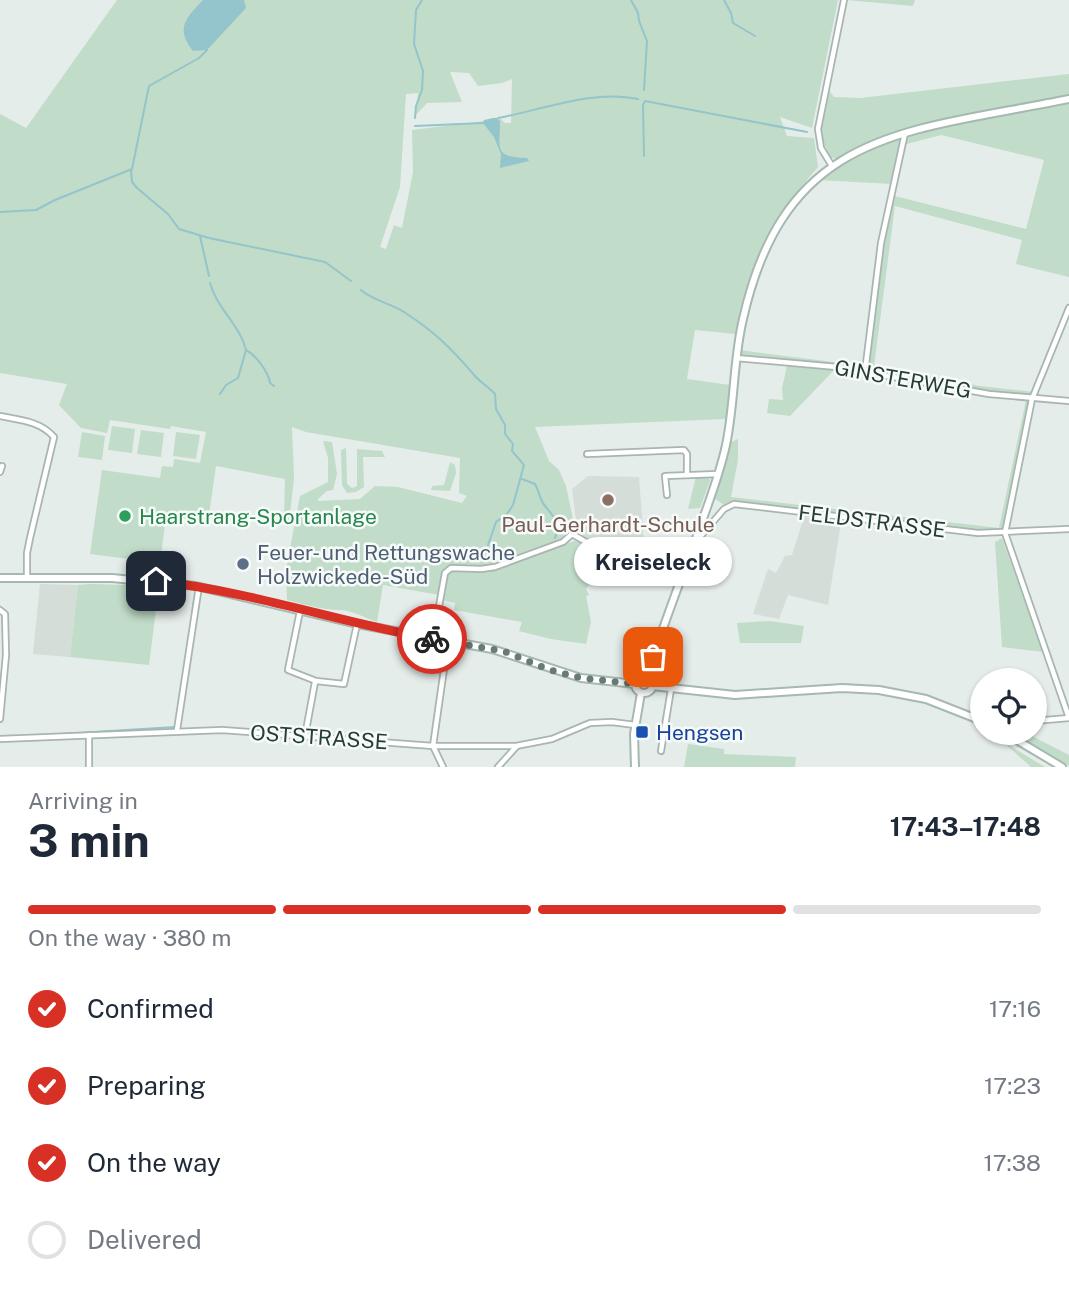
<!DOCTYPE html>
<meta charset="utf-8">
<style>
body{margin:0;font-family:"Public Sans",sans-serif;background:#f6f6f7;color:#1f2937;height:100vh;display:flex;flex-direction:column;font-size:26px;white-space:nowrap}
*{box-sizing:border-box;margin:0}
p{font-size:23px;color:#747a83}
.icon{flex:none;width:38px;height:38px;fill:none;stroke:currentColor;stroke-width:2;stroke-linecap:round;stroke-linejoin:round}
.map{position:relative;height:767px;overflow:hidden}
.sheet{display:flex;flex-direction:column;background:#fff;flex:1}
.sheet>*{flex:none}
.controls{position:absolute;left:970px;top:668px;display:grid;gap:14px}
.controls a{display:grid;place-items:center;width:77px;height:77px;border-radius:50%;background:#fff;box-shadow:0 2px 5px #0004;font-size:35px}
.pin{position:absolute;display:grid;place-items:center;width:60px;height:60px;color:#fff;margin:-30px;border-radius:14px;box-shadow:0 4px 10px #0006}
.courier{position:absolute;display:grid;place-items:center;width:70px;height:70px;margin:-35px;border:5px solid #d93025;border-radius:50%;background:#fff;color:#222;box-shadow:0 2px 9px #0007}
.bubble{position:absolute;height:49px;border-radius:24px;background:#fff;box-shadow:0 2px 5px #0004;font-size:23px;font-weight:700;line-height:49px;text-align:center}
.head em{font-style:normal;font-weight:700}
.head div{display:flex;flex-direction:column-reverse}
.head{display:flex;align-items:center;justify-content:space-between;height:119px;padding:0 28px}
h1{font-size:46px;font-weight:700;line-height:52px}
.bar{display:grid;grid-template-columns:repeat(4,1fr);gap:10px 7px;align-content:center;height:84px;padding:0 28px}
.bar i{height:9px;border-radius:5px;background:#e0e1e3}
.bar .active{background:#d93025}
.bar p{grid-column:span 4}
ol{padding:0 28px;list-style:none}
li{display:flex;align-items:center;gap:21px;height:77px}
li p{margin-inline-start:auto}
li .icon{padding:7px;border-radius:50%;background:#d93025;color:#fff;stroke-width:4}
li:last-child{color:#747a83}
li i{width:38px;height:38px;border:4px solid #e0e1e3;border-radius:50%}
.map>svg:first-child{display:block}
.built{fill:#d4ddd8}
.green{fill:#c1dcc8;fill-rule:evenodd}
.water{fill:#94c4cc}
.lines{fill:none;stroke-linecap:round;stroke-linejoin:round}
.stream{stroke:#94c4cc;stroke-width:2}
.street-casing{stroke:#a8b5b1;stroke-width:8}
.secondary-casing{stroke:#a5b8b1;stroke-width:10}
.street{stroke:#fff;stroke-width:4.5}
.secondary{stroke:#fff;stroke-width:6}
.done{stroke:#697b76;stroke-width:7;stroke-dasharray:0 12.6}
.route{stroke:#d93025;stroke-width:9}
.education-dot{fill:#8d6e63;stroke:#f6faf8;stroke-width:2.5}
.leisure-dot{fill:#2e9e5b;stroke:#f6faf8;stroke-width:2.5}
.service-dot{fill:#5c6f8a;stroke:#f6faf8;stroke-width:2.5}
.transit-dot{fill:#1a4fb4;stroke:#f6faf8;stroke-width:2.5}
.labels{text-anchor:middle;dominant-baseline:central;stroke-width:5;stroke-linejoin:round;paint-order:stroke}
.street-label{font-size:21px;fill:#263d37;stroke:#f6faf8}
.leisure-label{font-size:21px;fill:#27864d;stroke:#f6faf8;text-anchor:start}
.education-label{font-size:21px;fill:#785e54;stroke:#f6faf8}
.service-label{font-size:21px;fill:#4e5e75;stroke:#f6faf8;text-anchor:start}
.transit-label{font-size:21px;fill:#164399;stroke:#f6faf8;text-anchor:start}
</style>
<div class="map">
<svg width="1069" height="767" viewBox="0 0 1069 767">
<rect width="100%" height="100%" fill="#e5edea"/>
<g class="built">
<polygon points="588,476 639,477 644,543 608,545 584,539 577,528 572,489"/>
<polygon points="804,517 841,523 828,605 788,595 779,619 753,614 768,569 776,573 785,556 792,555"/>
<polygon points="40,584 78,585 70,657 33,654"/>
</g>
<g class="green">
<path d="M117,0H838L812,128L780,117L787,136L814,138L818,167C770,222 749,262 735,334L695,330L687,379L730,385L726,419L535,427L549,461L559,470L566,486L574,524L566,528L562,540L538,551L575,541L596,548L617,549L618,552L603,558L604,564L586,589L589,595L586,596L591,622L586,644L551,639L519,631L522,622L454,610L455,603L442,600L439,595L383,585L377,622C365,618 352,610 338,610C320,609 305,605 287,600L286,570L300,496L328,482V458L323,441L332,442L337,474L333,490L327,491L318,499V501L360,499L375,486L398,487L462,503L467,496L459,493L460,458L306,432L292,427L294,478L289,523L284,522L285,479L216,466L208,522L166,516L160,563L90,554L102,470L160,478L162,466L173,467L174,459L200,463L206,432L171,426L170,429L110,420L107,433L81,428L59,405L67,384L0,373V114L26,128ZM450,72L469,73L478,86L502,83L512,79L511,123H505L501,119L412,130L413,172L402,228L394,225L386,249L380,247L400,187L406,94L418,93L415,116L427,103L462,102Z"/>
<polygon points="846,0 915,0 913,6"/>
<polygon points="1069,74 1069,96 904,131 869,142 837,159 830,157 820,135 828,89 834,97 860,98"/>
<polygon points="1069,101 1069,277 1016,264 1022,240 895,206 874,366 980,386 1034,392 1030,397 990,393 868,370 882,243 891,195 1026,229 1044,160 941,135 903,145 905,134"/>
<polygon points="903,135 892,184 818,180 841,161"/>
<polygon points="739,350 864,366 861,370 739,357"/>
<polygon points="787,366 835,369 790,416 767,413 769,399 783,400 782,388"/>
<polygon points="1026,400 1029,404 1003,530 978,531 732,501 724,505 711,496 727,444 738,439 738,460 731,497 999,528"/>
<polygon points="112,426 135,429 132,453 108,450"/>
<polygon points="141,430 164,433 161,457 137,454"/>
<polygon points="82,432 105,436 102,460 78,457"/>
<polygon points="176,432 200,435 196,459 173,456"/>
<polygon points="346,448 347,484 352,488 357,486 357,449 382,451 385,457 363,457 364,487 356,492 347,493 342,485 341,450"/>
<polygon points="450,462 455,465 456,473 450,491 431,490 432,486 444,485"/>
<polygon points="696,477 709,478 710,481 700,508 688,509"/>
<polygon points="1002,538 1043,652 1002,647 995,542"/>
<polygon points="91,584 159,586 149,665 70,657 78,585"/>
<polygon points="770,621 804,626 801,643 740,643 737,623"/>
<polygon points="1021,733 1026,733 1069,755 1069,766 1021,737"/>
<polygon points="1002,741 1045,767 1031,767"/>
<polygon points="688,744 724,749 724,754 796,757 795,767 684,767"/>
</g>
<g class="water">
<path d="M203,0H244L246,8L207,50L193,51C175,28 186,18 203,0Z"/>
<path d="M493,118H497L500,121C500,149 493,157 527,158L529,161L500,168L501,154L494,137L483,123L484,120Z"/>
</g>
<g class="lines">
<g class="stream">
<polyline points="631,0 638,13 639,21 647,41 644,90"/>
<polyline points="724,0 731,13 733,23 755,36"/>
<polyline points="415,118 416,106 422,90 423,71 414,44 416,10 422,0"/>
<path d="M498,118C542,110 594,89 638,99"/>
<polyline points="415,126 483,123"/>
<polyline points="644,156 643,105 645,101 807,132"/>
<polyline points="131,170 132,182 137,188 168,214 179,229 209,238 325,262 351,281"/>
<polyline points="0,212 36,210 55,200 132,169 149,86 199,58 207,50"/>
<polyline points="200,236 209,276"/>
<path d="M210,283C217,309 240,325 246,350C256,355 269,373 270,383L274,386"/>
<path d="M361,290C372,300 390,303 404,312C435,332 451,348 475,376C481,383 489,387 495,394L496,409L505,425V434L513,444L512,451L524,465L513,505L507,514L496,522L488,545"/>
<polyline points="220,394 226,385 238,378 246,350"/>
<path d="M522,479L535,484C539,491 540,500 545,506C554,517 561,523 555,538"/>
<polyline points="45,735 175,727"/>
</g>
<g class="street-casing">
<g id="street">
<polyline points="832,166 821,148 818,129 844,0"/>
<polyline points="736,358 837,367 989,394 1069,401"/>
<polyline points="865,372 881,243 905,133"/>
<path d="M0,416C20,420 40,421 54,437L30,538L27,553V577"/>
<polyline points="587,454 684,450 687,454 687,475"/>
<polyline points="0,472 2,466"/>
<polyline points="667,495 665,476 718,474"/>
<polyline points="0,610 5,614 6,655 0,719"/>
<polyline points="300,611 288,670 316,681 344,684 357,624"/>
<polyline points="434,634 445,573 451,568 481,569 495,567 563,542 572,534 586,542 608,546 693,545 724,509 734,504 978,533 1069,529"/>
<polyline points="1069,718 1005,533 1032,399 1069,308"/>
<polyline points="1034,721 1069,718"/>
<polyline points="177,730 199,586"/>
<polyline points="305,736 315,682"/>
<polyline points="0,739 222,730 433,746 516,746 552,739 590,723 612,722 635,725"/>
<polyline points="661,751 671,689"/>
<polyline points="89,767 89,735"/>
<polyline points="443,767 433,746 448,641"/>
<polyline points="498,767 516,747"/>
</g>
</g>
<g class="secondary-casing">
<g id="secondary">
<polyline points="0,578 112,578 196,586 357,624 492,649 581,678 635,684"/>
<circle cx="644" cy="684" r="9"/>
<path d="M646,676C662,631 678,586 695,541C706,509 719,478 726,445C735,403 733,360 743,319C786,128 907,132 1069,99"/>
<polyline points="652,686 735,695 842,688 879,690 926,699 982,721"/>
<polyline points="1005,733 1062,767"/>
<polyline points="635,767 634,734 641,693"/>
</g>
</g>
<use href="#street" class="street"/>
<use href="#secondary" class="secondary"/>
</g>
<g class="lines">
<polyline class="done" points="432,639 503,651 550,670 581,678 627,683 635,684 638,677 646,676 653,657"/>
<path class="route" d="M156,581C249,591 339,622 432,639"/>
</g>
<circle class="education-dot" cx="608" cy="500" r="7"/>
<circle class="leisure-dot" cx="125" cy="516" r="7"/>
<circle class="service-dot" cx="243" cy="564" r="7"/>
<rect class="transit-dot" x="635" y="725" width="14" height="14" rx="3.5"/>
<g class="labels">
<g class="street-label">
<text transform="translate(903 379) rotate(10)">GINSTERWEG</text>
<text transform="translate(872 521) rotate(7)">FELDSTRASSE</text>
<text transform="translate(319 737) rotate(4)">OSTSTRASSE</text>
</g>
<g class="leisure-label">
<text x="139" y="516">Haarstrang-Sportanlage</text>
</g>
<g class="education-label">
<text x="608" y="524">Paul-Gerhardt-Schule</text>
</g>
<g class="service-label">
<text x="257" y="552">Feuer- und Rettungswache<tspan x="257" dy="24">Holzwickede-Süd</tspan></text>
</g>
<g class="transit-label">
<text x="656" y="732">Hengsen</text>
</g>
</g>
</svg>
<div class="controls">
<a><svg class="icon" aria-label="locate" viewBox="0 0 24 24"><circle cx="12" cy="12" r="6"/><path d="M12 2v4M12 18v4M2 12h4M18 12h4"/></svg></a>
</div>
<div class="pin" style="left:653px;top:657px;background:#ea580c"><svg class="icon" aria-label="bag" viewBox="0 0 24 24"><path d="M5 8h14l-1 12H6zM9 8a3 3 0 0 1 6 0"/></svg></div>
<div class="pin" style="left:156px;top:581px;background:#1f2937"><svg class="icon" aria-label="home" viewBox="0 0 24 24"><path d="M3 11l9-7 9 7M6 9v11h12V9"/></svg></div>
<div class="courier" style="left:432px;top:639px"><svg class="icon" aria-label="bike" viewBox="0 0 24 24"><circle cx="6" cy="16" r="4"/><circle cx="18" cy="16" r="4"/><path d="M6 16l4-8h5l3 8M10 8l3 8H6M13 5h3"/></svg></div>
<div class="bubble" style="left:574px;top:537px;width:158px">Kreiseleck</div>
</div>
<section class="sheet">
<div class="head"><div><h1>3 min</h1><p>Arriving in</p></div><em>17:43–17:48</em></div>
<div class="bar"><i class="active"></i><i class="active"></i><i class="active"></i><i></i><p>On the way · 380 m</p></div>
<ol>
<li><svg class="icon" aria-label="check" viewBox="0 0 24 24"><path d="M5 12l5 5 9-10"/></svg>Confirmed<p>17:16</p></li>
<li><svg class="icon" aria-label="check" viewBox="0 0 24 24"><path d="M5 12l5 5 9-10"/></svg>Preparing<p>17:23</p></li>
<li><svg class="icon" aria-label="check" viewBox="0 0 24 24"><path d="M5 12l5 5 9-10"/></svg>On the way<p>17:38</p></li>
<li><i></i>Delivered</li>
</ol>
</section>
